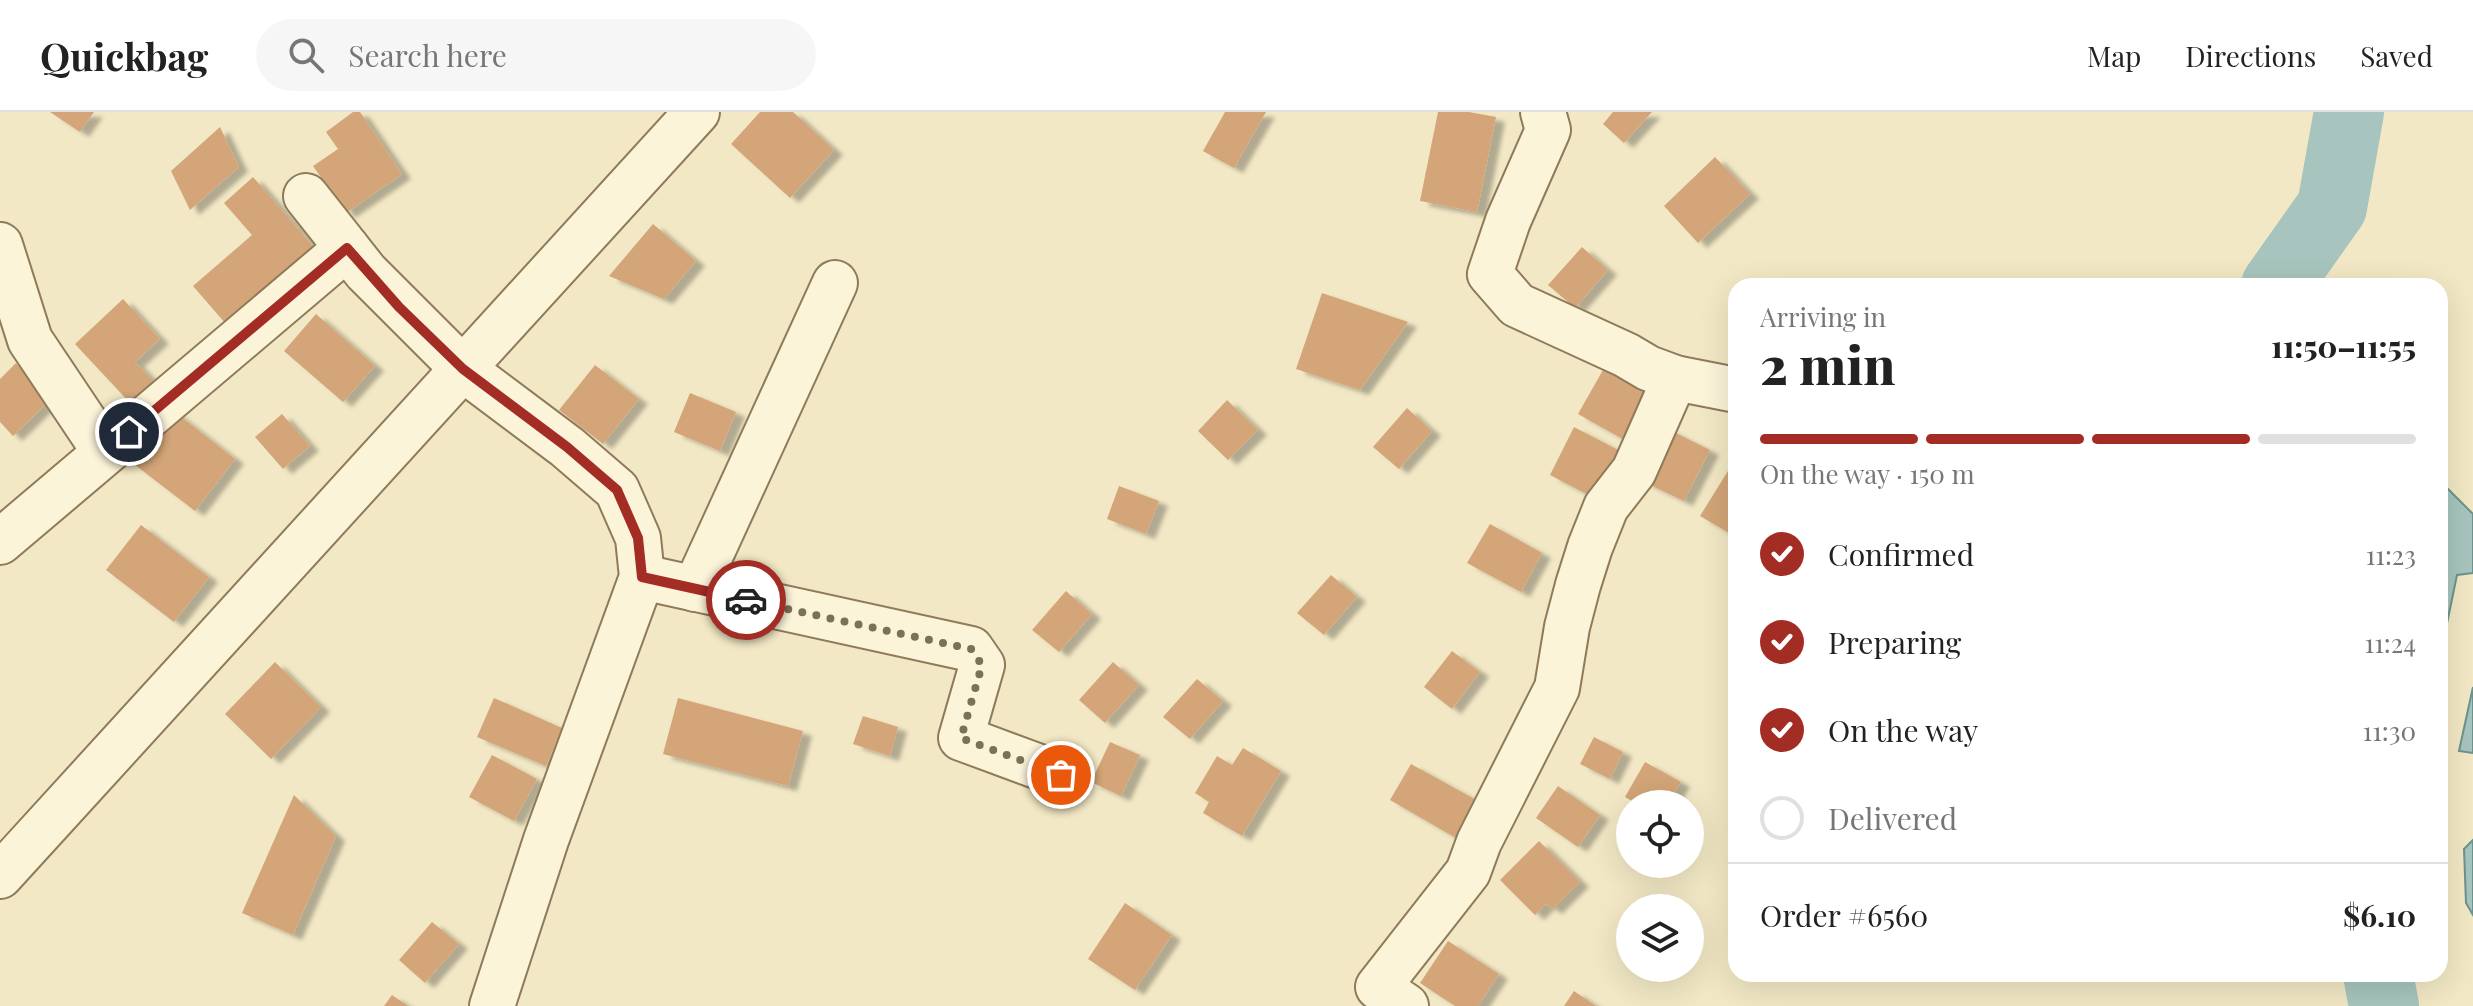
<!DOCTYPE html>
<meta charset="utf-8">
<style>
body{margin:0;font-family:"Playfair Display",serif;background:#f6f6f6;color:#222;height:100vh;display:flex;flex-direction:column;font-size:30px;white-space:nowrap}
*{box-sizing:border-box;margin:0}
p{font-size:26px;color:#767676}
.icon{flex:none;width:44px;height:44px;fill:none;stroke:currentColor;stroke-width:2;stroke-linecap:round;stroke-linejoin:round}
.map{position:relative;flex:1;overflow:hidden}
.drawer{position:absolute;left:1728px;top:166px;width:720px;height:704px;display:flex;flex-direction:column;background:#fff;border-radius:24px;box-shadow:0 8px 32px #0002}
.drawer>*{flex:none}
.tools{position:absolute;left:1616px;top:678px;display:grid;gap:16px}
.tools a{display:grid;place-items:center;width:88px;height:88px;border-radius:50%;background:#fff;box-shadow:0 8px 32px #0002;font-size:40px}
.pin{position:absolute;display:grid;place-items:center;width:68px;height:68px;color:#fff;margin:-34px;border:4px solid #fff;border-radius:50%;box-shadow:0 2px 8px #0007}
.courier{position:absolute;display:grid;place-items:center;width:80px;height:80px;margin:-40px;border:6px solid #a32c24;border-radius:50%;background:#fff;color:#222;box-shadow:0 2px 10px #0007}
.summary em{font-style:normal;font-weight:800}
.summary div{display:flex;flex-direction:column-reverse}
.summary{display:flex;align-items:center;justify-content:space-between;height:136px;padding:0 32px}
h1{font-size:52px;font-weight:800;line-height:60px}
.bar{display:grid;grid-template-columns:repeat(4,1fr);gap:12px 8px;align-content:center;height:96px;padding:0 32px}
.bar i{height:10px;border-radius:6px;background:#e0e0e0}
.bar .active{background:#a32c24}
.bar p{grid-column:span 4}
.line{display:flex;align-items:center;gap:20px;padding:0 32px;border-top:2px solid #e0e0e0}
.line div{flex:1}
ol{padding:0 32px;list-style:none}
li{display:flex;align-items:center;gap:24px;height:88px}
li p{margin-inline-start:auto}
li .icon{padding:8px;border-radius:50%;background:#a32c24;color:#fff;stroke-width:4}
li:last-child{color:#767676}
li i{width:44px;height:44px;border:4px solid #e0e0e0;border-radius:50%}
header{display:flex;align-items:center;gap:48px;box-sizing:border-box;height:112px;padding:0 40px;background:#fff;border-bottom:2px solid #e0e0e0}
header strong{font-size:38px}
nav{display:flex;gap:44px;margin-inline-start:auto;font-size:28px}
.search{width:560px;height:72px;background:#f6f6f6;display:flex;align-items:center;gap:20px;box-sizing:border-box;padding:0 28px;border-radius:44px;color:#767676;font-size:30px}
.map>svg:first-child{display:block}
.water{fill:#a7c5be;stroke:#6c948d;stroke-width:2}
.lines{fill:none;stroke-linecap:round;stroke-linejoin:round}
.river{stroke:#a7c5be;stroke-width:70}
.building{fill:#d3a578;filter:url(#shadow)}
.street-casing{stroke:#8f7a59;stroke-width:48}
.street{stroke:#fbf4d9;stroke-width:44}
.done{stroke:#7d7058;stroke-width:8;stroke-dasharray:0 14.4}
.route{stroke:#a32c24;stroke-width:10}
</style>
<header>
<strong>Quickbag</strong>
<div class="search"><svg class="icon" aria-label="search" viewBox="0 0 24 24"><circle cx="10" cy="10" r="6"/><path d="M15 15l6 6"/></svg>Search here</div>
<nav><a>Map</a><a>Directions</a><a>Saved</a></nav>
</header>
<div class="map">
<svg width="2473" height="894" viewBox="0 0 2473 894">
<defs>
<filter id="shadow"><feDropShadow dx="9" dy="5" stdDeviation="2" flood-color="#0004"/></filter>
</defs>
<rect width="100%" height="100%" fill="#f2e8c5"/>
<g class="water">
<polygon points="2440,369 2473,402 2473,461 2457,463 2440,545"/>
<polygon points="2473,575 2473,641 2459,639"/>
<polygon points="2473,728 2473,803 2466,791 2464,737"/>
</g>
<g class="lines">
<g class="river">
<polyline points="2276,174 2332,95 2349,0"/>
<polyline points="2378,862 2384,894"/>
</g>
</g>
<g class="building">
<polygon points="50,0 94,0 80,20"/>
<polygon points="353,0 360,0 402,62 346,101 313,54 338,37 326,20"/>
<polygon points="760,0 793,0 834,38 790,86 731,32"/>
<polygon points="1225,0 1266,0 1234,56 1203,39"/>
<polygon points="1438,0 1469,0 1496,5 1477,100 1420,89"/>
<polygon points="1613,0 1652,0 1624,31 1603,12"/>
<polygon points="220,15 239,55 190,98 171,59"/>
<polygon points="1715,45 1750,82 1698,131 1664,94"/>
<polygon points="253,65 314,135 226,212 193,174 252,123 224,91"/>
<polygon points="653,112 696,149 664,187 609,164"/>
<polygon points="1582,135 1608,158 1575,196 1548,173"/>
<polygon points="1322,181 1408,210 1360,278 1296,257"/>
<polygon points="123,187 160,227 135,250 153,269 130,291 75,232"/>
<polygon points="316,202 375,254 343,290 284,239"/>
<polygon points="16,251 51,287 13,324 0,310 0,267"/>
<polygon points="1607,251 1656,278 1628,330 1578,302"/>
<polygon points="595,253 639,287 603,332 559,298"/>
<polygon points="690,281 736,300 720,339 674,320"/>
<polygon points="1227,288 1258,318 1228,348 1198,319"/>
<polygon points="1407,296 1432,319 1399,357 1373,335"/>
<polygon points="171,297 235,347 195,399 130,349"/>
<polygon points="282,302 310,334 283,357 255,325"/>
<polygon points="1574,315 1622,340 1598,388 1550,363"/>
<polygon points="1668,317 1710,338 1684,389 1642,369"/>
<polygon points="1736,346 1736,425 1700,404"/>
<polygon points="1119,374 1159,389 1146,422 1107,407"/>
<polygon points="1490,412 1542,441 1521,480 1467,451"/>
<polygon points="141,413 209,465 174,510 106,458"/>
<polygon points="1331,463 1357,485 1324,523 1297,501"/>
<polygon points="1066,479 1092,502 1059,540 1032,518"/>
<polygon points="1452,539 1480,560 1452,597 1424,575"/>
<polygon points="275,550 321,595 271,647 225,602"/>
<polygon points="1113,550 1139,573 1105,611 1079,588"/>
<polygon points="1197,567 1223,589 1190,627 1163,605"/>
<polygon points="494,586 562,616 546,654 477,625"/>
<polygon points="678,586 803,619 788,674 663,642"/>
<polygon points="863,604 898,615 890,644 853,632"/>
<polygon points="1594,625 1623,640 1610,667 1580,652"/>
<polygon points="1110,630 1140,643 1121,684 1091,670"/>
<polygon points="1243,636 1281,659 1242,724 1203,701 1209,690 1195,681 1217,644 1232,653"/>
<polygon points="492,643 537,667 514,709 469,685"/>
<polygon points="1645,650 1681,670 1668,692 1637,692 1625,685"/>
<polygon points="1411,652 1478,689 1456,726 1390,688"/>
<polygon points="1558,674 1600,703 1578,735 1536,706"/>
<polygon points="294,683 336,724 293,823 242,801"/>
<polygon points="1539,729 1580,770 1553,797 1546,792 1535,803 1500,768"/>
<polygon points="1125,791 1172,823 1135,878 1088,847"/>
<polygon points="432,810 459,832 425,871 399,848"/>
<polygon points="1448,829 1499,862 1478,894 1455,894 1420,871"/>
<polygon points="1574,879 1596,894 1564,894"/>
<polygon points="392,883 408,894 384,894"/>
</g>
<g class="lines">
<g class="street-casing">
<g id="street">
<polyline points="306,84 366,160 463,257 567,335 617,378 638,426 642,465 546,728 492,894"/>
<polyline points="0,133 30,228 105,340"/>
<polyline points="1675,266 1736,278"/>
<polyline points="0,430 347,136"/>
<polyline points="642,465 971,537 982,553 961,626 1061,663"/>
<polyline points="695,477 835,171"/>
<polyline points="0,764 697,0"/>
<polyline points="1406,894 1378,875 1468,760 1479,730 1557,576 1567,515 1578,473 1590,435 1606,395 1634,359 1675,266 1648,256 1626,243 1517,193 1490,162 1508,109 1548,18 1543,0"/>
</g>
</g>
<use href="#street" class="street"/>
</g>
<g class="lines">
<polyline class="done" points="746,488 971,537 982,553 961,626 1061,663"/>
<polyline class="route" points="129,320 347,136 399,195 463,257 567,335 617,378 638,426 642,465 746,488"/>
</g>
</svg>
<div class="tools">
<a><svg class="icon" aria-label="locate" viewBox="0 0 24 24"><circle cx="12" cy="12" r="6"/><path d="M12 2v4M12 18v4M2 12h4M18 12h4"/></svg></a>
<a><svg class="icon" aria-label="layers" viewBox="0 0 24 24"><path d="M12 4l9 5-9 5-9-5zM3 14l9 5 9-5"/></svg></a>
</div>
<div class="pin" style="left:1061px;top:663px;background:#ea580c"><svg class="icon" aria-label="bag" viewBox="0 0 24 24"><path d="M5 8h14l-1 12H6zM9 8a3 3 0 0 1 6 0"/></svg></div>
<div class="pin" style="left:129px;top:320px;background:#1f2937"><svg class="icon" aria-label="home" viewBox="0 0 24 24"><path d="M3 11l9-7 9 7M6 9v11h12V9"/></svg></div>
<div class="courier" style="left:746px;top:488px"><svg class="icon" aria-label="car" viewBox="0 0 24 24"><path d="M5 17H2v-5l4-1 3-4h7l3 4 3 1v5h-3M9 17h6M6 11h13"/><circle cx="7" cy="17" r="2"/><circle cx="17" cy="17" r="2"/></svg></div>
<section class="drawer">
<div class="summary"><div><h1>2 min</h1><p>Arriving in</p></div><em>11:50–11:55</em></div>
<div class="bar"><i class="active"></i><i class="active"></i><i class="active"></i><i></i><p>On the way · 150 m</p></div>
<ol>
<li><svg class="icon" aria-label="check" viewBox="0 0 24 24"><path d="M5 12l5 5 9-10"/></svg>Confirmed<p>11:23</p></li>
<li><svg class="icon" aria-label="check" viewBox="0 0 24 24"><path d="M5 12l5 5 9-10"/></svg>Preparing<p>11:24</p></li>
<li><svg class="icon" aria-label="check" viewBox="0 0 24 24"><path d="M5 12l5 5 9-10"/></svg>On the way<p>11:30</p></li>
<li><i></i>Delivered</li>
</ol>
<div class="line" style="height:104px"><div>Order #6560</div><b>$6.10</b></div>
</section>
</div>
